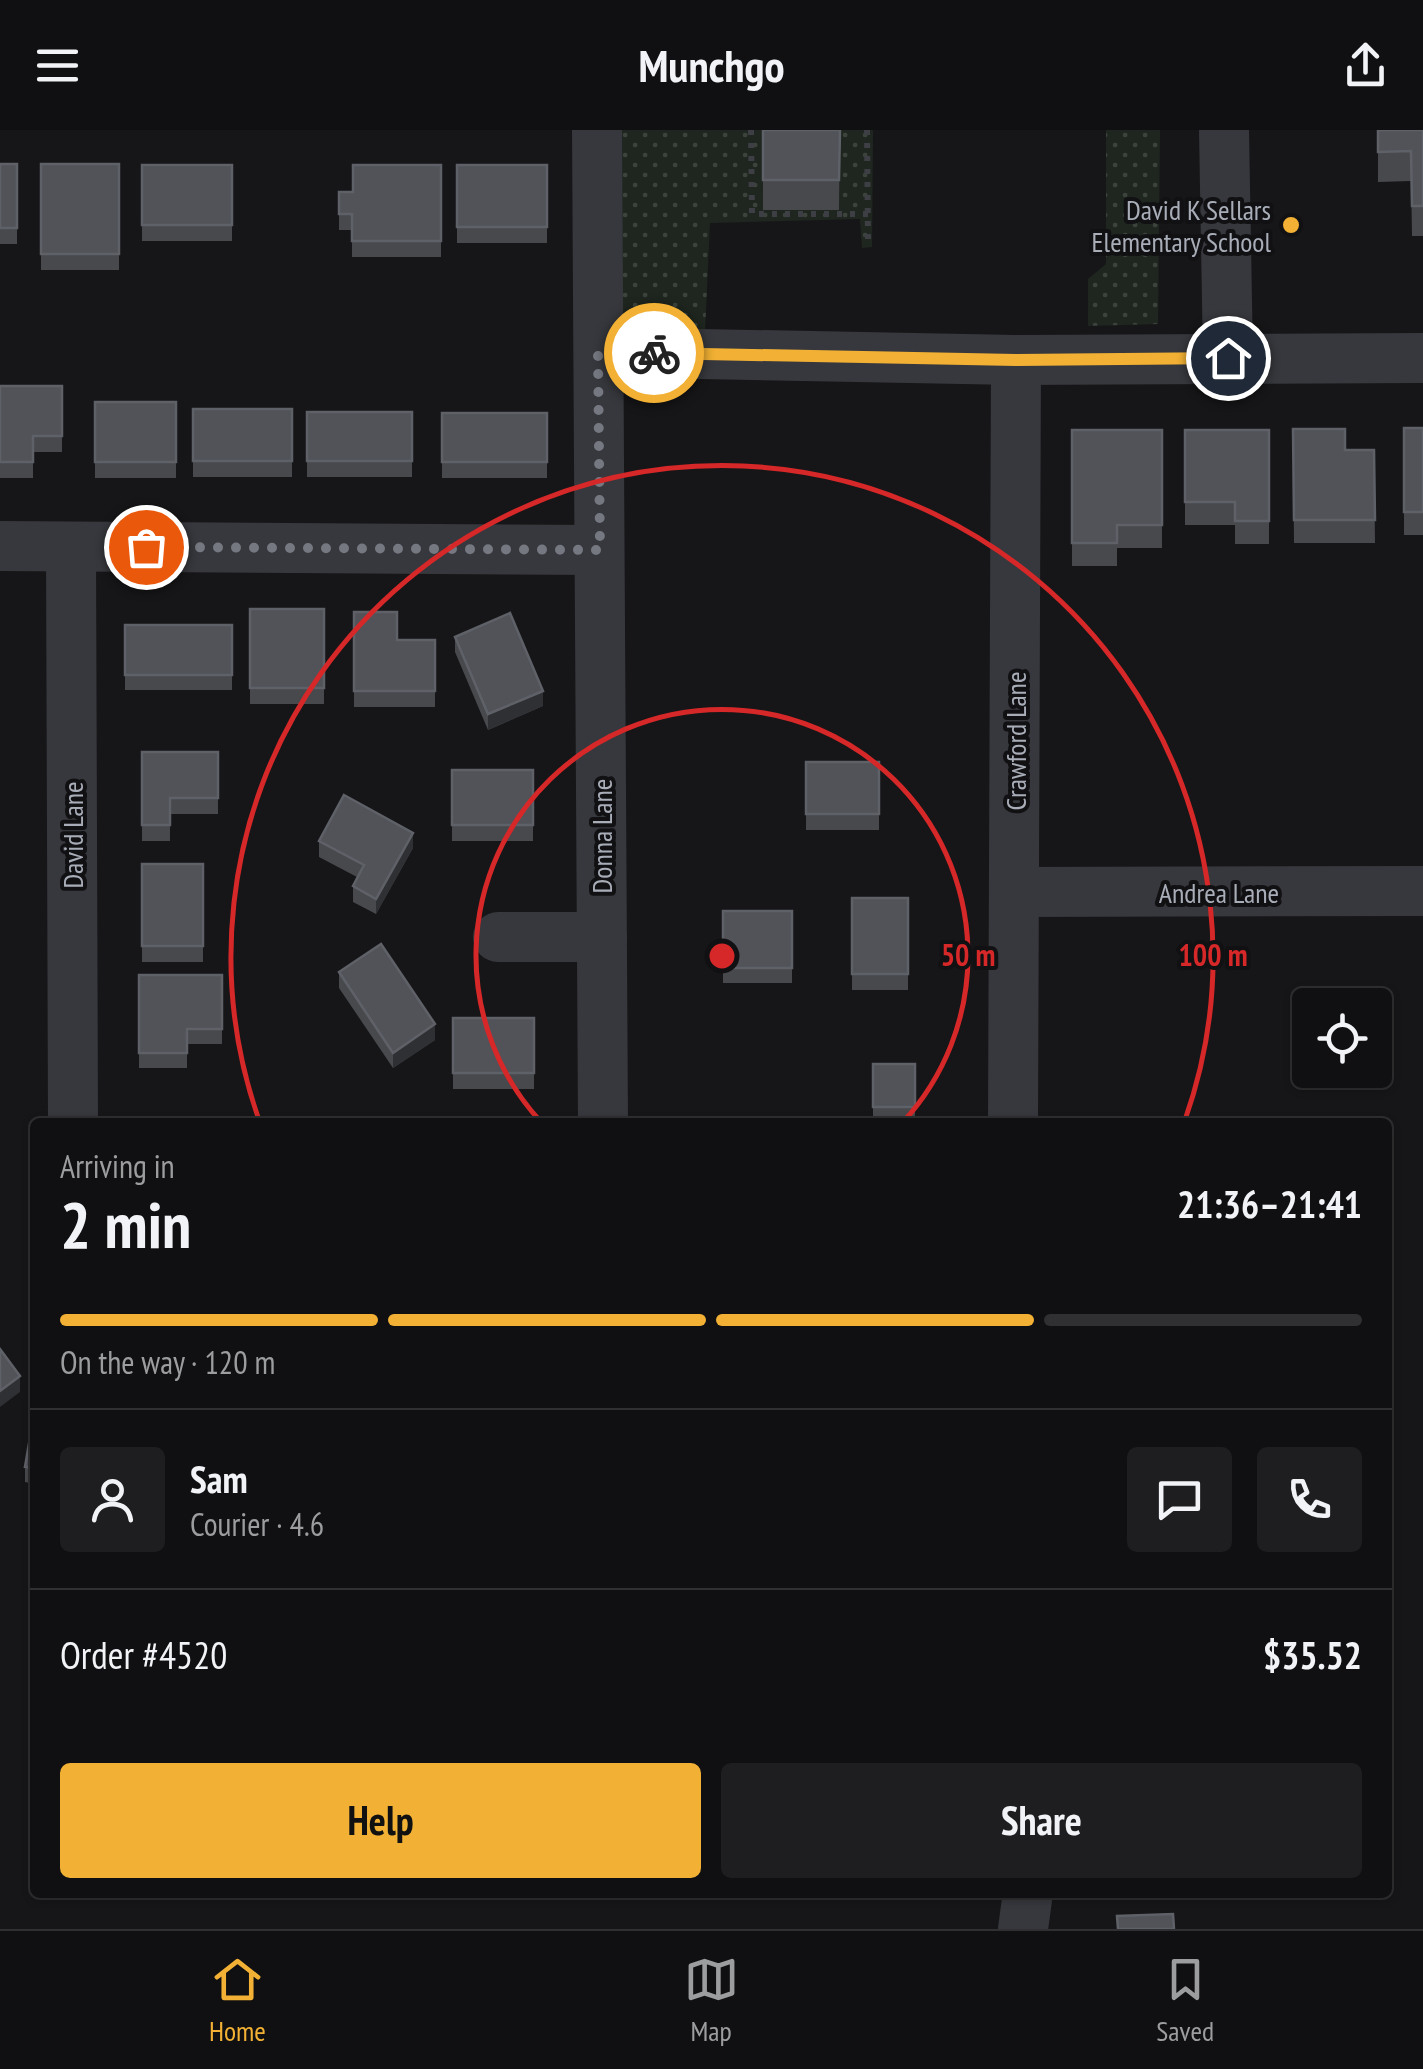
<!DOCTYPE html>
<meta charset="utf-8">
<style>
body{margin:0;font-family:"PT Sans Narrow",sans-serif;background:#1e1e20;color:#f1f3f6;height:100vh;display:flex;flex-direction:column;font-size:38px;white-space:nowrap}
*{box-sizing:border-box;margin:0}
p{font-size:32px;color:#9c9d9f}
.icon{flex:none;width:55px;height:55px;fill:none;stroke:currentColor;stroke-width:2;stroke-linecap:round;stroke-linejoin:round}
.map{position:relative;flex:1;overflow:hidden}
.sheet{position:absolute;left:30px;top:988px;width:1362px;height:780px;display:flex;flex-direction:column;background:#101012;border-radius:10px;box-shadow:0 2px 8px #0004,0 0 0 2px #303032}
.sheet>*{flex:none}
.fabs{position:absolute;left:1292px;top:858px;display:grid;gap:20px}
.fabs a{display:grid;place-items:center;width:100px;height:100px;border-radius:10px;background:#101012;box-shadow:0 2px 8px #0004,0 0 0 2px #303032;font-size:50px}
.pin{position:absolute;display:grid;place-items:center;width:85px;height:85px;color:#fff;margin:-42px;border:5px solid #fff;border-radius:50%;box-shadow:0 2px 10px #0007}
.courier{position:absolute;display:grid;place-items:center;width:100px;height:100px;margin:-50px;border:8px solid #f2b134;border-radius:50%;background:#fff;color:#222;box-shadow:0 2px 12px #0007}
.head em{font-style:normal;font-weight:700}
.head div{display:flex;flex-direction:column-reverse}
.head{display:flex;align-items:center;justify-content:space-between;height:170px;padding:0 30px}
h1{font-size:65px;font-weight:700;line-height:75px}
.bar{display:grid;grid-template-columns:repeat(4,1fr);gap:15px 10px;align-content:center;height:120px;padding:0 30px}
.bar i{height:12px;border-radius:8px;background:#303032}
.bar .on{background:#f2b134}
.bar p{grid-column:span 4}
.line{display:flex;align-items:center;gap:25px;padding:0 30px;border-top:2px solid #303032}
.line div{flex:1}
.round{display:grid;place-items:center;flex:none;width:105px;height:105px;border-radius:10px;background:#1e1e20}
.cta{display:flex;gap:20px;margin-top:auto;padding:20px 30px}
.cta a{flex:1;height:115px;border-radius:10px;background:#f2b134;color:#111;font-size:40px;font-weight:700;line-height:115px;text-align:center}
.cta a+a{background:#1e1e20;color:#f1f3f6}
header{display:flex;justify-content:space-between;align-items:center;height:130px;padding:0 30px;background:#101012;font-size:45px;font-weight:700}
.tab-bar{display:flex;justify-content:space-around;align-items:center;height:140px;border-top:2px solid #303032;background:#101012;font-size:28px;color:#9c9d9f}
.tab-bar a{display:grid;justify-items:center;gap:5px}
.tab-bar .on{color:#f2b134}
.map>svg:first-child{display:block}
.grass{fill:url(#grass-dots)}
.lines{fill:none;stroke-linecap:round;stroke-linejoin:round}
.path{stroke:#3d3f44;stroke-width:6;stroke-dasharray:5 8;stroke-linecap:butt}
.minor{stroke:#37383d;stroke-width:50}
.wall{fill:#47494d}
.shaded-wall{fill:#2f3033}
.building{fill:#525359;stroke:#5f6168;stroke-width:2.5}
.done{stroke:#757880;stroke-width:10;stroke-dasharray:0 18}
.route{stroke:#f2b134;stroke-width:12}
.ring{fill:none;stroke:#d62828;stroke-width:5}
.poi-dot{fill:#f2b134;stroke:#111113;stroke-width:4}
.labels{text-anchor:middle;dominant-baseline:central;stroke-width:8;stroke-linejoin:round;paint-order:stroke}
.poi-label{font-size:28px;fill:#a8adb8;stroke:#111113;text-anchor:end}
.street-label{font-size:28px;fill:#a8adb8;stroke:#111113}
.centre{fill:#d62828;stroke:#111113;stroke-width:5}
.ring-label{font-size:30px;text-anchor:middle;font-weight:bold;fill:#d62828;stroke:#111113;stroke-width:8;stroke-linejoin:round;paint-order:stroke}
</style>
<header><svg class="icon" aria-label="menu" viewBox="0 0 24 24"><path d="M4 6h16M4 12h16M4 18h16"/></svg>Munchgo<svg class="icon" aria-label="share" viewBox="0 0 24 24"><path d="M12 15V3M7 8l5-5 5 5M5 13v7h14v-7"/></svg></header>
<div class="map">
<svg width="1423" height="1799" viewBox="0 0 1423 1799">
<defs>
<pattern id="grass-dots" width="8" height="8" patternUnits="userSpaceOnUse" patternTransform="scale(2.5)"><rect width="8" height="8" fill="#1e261f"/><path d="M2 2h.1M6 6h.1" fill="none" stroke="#3c433d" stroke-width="1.8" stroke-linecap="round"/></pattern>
</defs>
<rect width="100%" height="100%" fill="#161618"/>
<g class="grass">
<polygon points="618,0 763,0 839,80 840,0 873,0 872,117 862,118 860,89 710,93 705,202 618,199"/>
<polygon points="1106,0 1160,0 1158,194 1088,196 1088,149 1106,134"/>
</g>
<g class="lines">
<g class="path">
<polyline points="751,0 752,84 868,84"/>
<polyline points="867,0 868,111"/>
</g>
<g class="minor">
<polyline points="597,0 603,992"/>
<polyline points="1224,0 1228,228"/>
<polyline points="599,222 1016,230 1423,228"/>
<polyline points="0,416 599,420"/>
<polyline points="71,417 73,992"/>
<polyline points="1014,762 1423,761"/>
<polyline points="498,807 602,807"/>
<polyline points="1013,992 1016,230"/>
<polyline points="1023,1799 1028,1762"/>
</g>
</g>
<g class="wall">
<polygon points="763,0 840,0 839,80 763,80"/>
<polygon points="1378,0 1423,0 1423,106 1412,106 1411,51 1378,52"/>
<rect x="0" y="34" width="17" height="80"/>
<rect x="41" y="34" width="78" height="106"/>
<rect x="142" y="35" width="90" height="76"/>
<polygon points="441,35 441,127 352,127 352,100 339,100 339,62 353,62"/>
<rect x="457" y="35" width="90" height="78"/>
<polygon points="0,256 62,256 62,322 33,322 33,348 0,348"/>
<rect x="95" y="272" width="81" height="76"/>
<rect x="193" y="279" width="99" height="68"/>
<rect x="307" y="282" width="105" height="65"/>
<rect x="442" y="283" width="105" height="65"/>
<rect x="1404" y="298" width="19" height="107"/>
<polygon points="1293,299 1345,320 1374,320 1375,413 1294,413"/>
<polygon points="1072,300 1162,300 1162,418 1117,418 1117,436 1072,436"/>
<polygon points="1185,300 1269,300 1269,414 1235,414 1235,395 1185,395"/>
<rect x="250" y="479" width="74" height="95"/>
<polygon points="354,482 397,510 435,510 435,577 354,577"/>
<rect x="125" y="495" width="107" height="65"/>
<polygon points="455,507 543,576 488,600 455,522"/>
<polygon points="142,622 218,622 218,684 170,684 170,711 142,711"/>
<rect x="806" y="632" width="73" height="68"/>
<rect x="452" y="640" width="81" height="71"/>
<polygon points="319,711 413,718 376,784 353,772 353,756 357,747 319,727"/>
<rect x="142" y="734" width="61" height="98"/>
<rect x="852" y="768" width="56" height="92"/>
<rect x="723" y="781" width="69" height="72"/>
<polygon points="339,842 435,910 393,938 339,858"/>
<polygon points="139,845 222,845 222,914 187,914 187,938 139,938"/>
<rect x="453" y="888" width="81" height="71"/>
<rect x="873" y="934" width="42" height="58"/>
<polygon points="35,1278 35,1354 25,1352 25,1337"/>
</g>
<g class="shaded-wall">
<polygon points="543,561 543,576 488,600 488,584"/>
<polygon points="413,703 413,718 376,784 376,769"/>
<polygon points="435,894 435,910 393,938 393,923"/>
<polygon points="20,1246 20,1262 0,1277 0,1261"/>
</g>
<g class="building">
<polygon points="763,0 840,0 839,50 763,50"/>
<polygon points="1378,0 1423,0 1423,76 1412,76 1411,21 1378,22"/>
<rect x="0" y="34" width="17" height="64"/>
<rect x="41" y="34" width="78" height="90"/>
<rect x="142" y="35" width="90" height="60"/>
<polygon points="353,35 441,35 441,111 352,111 352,84 339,84 339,62 353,62"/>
<rect x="457" y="35" width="90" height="62"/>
<polygon points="0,256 62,256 62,306 33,306 33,332 0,332"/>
<rect x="95" y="272" width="81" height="60"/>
<rect x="193" y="279" width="99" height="52"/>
<rect x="307" y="282" width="105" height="49"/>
<rect x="442" y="283" width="105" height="49"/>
<rect x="1404" y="298" width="19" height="84"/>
<polygon points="1293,299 1345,299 1345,320 1374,320 1375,390 1294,390"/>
<polygon points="1072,300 1162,300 1162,395 1117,395 1117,413 1072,413"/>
<polygon points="1185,300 1269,300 1269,391 1235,391 1235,372 1185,372"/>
<rect x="250" y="479" width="74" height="79"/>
<polygon points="354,482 397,482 397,510 435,510 435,561 354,561"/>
<polygon points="510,483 543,561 488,584 455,507"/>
<rect x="125" y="495" width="107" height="50"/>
<polygon points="142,622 218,622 218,668 170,668 170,695 142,695"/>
<rect x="806" y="632" width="73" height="52"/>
<rect x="452" y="640" width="81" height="55"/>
<polygon points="344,665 413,703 376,769 353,756 364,735 319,711"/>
<rect x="142" y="734" width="61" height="82"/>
<rect x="852" y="768" width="56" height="76"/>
<rect x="723" y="781" width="69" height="57"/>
<polygon points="381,814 435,894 393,923 339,842"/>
<polygon points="139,845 222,845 222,899 187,899 187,923 139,923"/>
<rect x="453" y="888" width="81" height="55"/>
<rect x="873" y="934" width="42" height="43"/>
<polygon points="0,1219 20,1246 0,1261"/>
<polygon points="35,1278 35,1338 25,1337"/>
<polygon points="1173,1784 1174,1799 1118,1799 1117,1786"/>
</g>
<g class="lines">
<polyline class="done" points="146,417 600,420 598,222 654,223"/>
<polyline class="route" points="654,223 1016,230 1228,228"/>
</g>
<g class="ring">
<path d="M541 992A246 246 0 1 1 903 992"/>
<path d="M259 990A491 491 0 1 1 1185 990"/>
</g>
<circle class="poi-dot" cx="1291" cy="95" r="10"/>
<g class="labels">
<g class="poi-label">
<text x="1271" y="79">David K Sellars<tspan x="1271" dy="32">Elementary School</tspan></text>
</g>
<g class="street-label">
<text transform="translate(1015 611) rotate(-90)">Crawford Lane</text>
<text transform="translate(72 705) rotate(-90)">David Lane</text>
<text transform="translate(601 706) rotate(-90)">Donna Lane</text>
<text x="1219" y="762">Andrea Lane</text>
</g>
</g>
<circle cx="722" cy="826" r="15" class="centre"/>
<g class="ring-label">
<text x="968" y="836">50 m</text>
<text x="1213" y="836">100 m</text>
</g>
</svg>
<div class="fabs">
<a><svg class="icon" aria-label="locate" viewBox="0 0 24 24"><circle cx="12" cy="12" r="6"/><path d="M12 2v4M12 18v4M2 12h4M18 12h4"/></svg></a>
</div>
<div class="pin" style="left:146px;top:417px;background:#ea580c"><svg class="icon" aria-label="bag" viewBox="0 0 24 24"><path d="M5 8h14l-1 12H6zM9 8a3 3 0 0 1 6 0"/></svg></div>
<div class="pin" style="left:1228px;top:228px;background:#1f2937"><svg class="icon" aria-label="home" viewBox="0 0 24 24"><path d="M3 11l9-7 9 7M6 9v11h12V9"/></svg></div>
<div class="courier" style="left:654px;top:223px"><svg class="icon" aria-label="bike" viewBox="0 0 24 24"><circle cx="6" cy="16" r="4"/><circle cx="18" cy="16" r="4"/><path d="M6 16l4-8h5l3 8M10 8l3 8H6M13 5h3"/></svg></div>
<section class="sheet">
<div class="head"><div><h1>2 min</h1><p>Arriving in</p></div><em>21:36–21:41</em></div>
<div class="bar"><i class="on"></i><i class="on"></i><i class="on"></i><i></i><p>On the way · 120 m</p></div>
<div class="line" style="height:180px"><a class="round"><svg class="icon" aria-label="person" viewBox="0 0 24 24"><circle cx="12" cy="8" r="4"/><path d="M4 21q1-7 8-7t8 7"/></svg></a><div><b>Sam</b><p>Courier · 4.6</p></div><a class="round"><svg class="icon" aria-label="chat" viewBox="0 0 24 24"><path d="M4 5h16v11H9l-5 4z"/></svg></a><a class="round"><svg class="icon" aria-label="phone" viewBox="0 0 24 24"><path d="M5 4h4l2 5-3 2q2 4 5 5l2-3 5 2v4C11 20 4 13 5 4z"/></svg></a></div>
<div class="line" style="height:130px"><div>Order #4520</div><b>$35.52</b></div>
<div class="cta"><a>Help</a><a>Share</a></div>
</section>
</div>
<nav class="tab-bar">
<a class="on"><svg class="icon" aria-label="home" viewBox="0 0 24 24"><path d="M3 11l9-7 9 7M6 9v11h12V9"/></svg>Home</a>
<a><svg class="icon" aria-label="map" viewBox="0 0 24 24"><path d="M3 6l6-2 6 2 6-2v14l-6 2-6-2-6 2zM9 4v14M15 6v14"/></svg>Map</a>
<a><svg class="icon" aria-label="saved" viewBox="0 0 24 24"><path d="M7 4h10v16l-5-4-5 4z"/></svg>Saved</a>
</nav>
